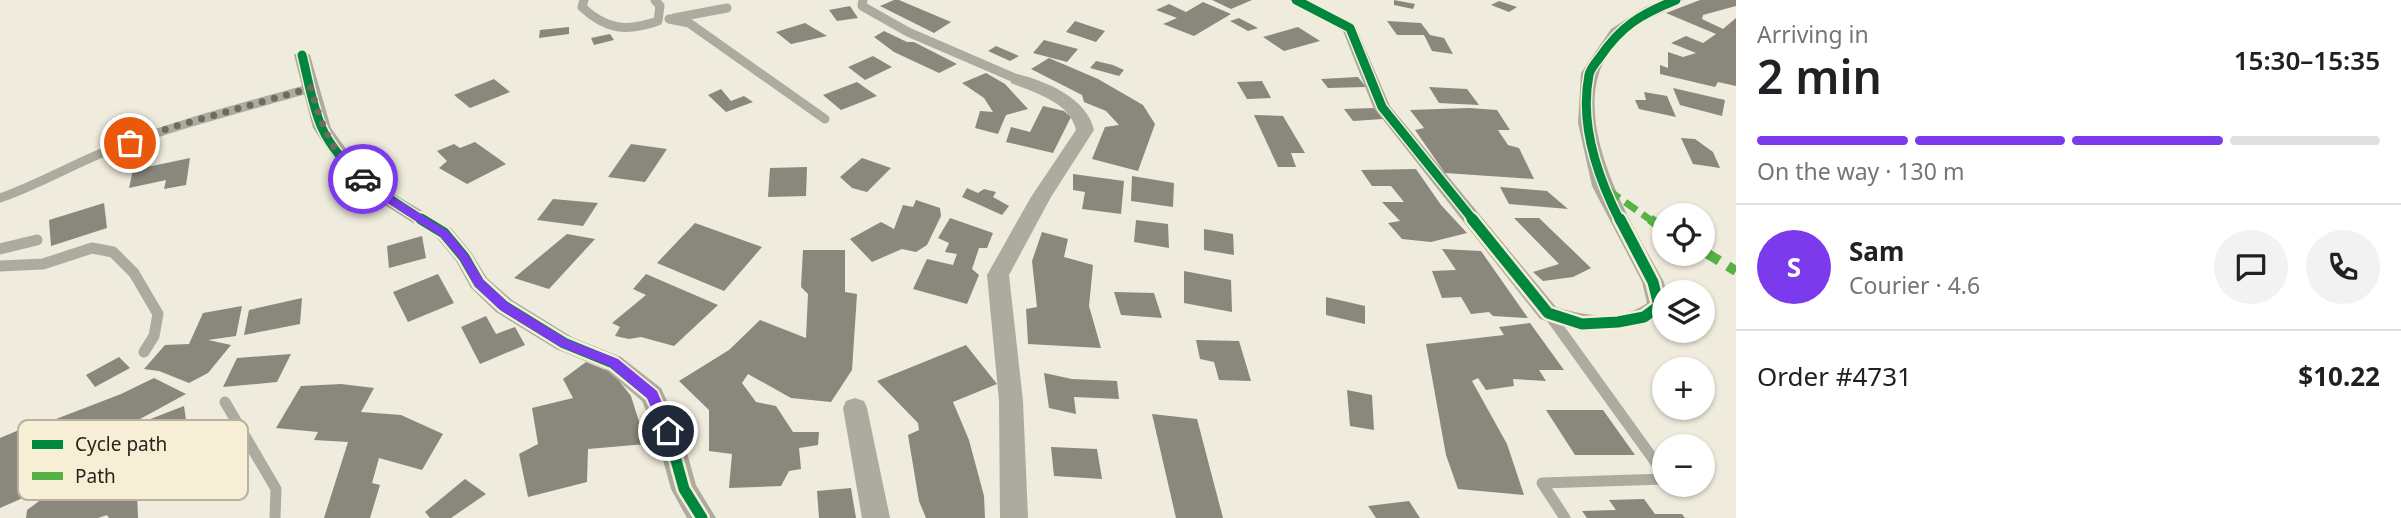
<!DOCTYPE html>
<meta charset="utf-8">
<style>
body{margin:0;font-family:"Noto Sans",sans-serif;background:#f2f2f2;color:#202124;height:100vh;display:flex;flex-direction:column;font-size:26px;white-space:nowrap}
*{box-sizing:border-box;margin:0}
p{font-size:23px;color:#757577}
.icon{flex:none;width:38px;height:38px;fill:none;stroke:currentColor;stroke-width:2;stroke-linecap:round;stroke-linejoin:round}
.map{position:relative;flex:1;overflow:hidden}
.details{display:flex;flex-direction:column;background:#fff;width:665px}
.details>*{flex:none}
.buttons{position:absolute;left:1652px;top:203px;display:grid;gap:14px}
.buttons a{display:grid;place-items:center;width:63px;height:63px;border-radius:50%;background:#fff;box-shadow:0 2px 5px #0004;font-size:35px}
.pin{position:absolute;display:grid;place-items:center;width:60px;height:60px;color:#fff;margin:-30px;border:4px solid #fff;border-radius:50%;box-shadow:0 2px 7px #0007}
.courier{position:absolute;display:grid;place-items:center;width:70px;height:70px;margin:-35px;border:5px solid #7c3aed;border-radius:50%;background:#fff;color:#222;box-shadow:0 2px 9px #0007}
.headline em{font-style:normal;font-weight:600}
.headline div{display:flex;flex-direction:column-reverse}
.headline{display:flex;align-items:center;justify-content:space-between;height:119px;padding:0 21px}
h1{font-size:46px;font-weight:600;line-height:52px}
.bar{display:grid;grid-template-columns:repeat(4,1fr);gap:10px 7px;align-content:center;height:84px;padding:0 21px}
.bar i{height:9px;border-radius:5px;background:#e0e0e0}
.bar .selected{background:#7c3aed}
.bar p{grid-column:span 4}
.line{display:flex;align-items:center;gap:18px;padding:0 21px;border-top:2px solid #e0e0e0}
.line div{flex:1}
.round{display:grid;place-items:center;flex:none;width:74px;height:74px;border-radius:37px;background:#f2f2f2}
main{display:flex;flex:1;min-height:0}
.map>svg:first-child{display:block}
.building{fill:#8a877d}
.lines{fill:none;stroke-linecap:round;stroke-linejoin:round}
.service-far1{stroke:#adaaa0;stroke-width:9}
.service{stroke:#adaaa0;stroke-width:11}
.minor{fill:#adaaa0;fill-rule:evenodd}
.quiet-far1{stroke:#56b245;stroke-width:7;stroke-dasharray:14 7;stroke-linecap:butt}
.quiet{stroke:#56b245;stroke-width:10;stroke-dasharray:19 10;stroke-linecap:butt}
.cycleway-far1-casing{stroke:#f6efd6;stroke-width:12}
.cycleway-casing{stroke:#f6efd6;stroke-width:16}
.cycleway-far1{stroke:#00873e;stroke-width:9}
.cycleway{stroke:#00873e;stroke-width:11}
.route{fill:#7c3aed}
.done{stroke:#6d6a5f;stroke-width:7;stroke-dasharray:0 12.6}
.key{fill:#f6efd6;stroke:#b8b29e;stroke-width:2}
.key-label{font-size:19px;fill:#27241b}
</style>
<main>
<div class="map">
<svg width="1736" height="518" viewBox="0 0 1736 518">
<rect width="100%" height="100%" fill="#efebdd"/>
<g class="building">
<polygon points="894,0 899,0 951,22 934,33 880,6"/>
<polygon points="1212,0 1252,0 1231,9"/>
<polygon points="1394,0 1415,4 1413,9 1394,5"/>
<polygon points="1700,0 1736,0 1736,6 1703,15 1702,19 1723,29 1736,18 1736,86 1718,82 1715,87 1660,74 1660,65 1668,68 1668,52 1683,57 1696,53 1671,43 1686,36 1703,43 1716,34 1666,13"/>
<polygon points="1499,1 1517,7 1509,12 1491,5"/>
<polygon points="1203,2 1231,14 1194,36 1163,24 1177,18 1156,10 1169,4 1186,12"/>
<polygon points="850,6 858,18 837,21 829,10"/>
<polygon points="1239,18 1258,28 1248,31 1230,21"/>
<polygon points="1075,21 1105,31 1096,42 1066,32"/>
<polygon points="1387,21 1421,23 1430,35 1444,38 1453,54 1432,51 1424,35 1397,35"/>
<polygon points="805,23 827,36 791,44 776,32"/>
<polygon points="569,27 569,34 539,38 540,30"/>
<polygon points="1298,27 1320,41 1284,51 1263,37"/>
<polygon points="884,31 907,42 914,42 957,64 939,73 894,52 874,37"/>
<polygon points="610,34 614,40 594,45 591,38"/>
<polygon points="1044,40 1078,49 1067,62 1033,53"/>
<polygon points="996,46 1019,56 1010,61 988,51"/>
<polygon points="873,56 892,67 865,80 848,67"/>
<polygon points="1049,58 1098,79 1143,105 1155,124 1138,171 1092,159 1105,127 1119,125 1106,111 1084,102 1082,95 1031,69"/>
<polygon points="1096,61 1113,65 1124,70 1119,76 1090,68"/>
<polygon points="986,73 1005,84 1028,109 1006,115 998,134 975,128 980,111 993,112 984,98 962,83"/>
<polygon points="1358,77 1366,87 1328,88 1321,79"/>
<polygon points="494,79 510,92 470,108 454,95"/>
<polygon points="1262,81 1271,98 1247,99 1237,82"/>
<polygon points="857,82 877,96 841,110 823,95"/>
<polygon points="1429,87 1467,89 1479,105 1439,103"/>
<polygon points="1673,88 1725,100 1722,116 1680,105"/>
<polygon points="721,89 731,101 744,96 753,102 726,112 708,95"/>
<polygon points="1644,92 1667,96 1676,117 1639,109 1635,100 1646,100"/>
<polygon points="1043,106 1064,111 1071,117 1053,153 1006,142 1011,127 1030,132"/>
<polygon points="1374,108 1383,119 1353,121 1344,109"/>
<polygon points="1469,108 1497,110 1510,130 1498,130 1508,145 1519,148 1534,179 1445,173 1415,130 1424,128 1410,110"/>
<polygon points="1254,115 1283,116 1305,153 1291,153 1296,167 1278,167"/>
<polygon points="1681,138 1695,139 1713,152 1720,168 1693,164"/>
<polygon points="475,142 506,164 467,184 439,168 447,161 437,151 454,144 460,148"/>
<polygon points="631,144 667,149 645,182 608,177"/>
<polygon points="190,158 186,185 164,189 166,180 129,188 133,170"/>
<polygon points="862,158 891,168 867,192 852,188 840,177"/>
<polygon points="807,167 806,196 768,197 770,168"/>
<polygon points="1416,169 1441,205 1467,233 1431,242 1402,239 1388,223 1400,221 1382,202 1404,202 1391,186 1372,186 1361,170"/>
<polygon points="1073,174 1124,181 1121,214 1082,209 1085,192 1073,190"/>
<polygon points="1132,176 1174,183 1173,207 1131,201"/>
<polygon points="1500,187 1547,191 1568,209 1509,204"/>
<polygon points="967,188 978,193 984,189 996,192 993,197 1009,206 1002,215 962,197"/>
<polygon points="553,199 598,203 583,226 537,220"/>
<polygon points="916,200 940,208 941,216 927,245 916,252 902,249 872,262 850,239 881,222 894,229 903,205 913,207"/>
<polygon points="104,203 107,228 51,246 49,220"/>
<polygon points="950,218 993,233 987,248 979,248 972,269 979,275 967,304 913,289 927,259 953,265 957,254 945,252 949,243 938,238"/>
<polygon points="1514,218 1539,218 1591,268 1573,277 1543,281 1533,272 1559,264"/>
<polygon points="1136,220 1168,224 1169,248 1134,242"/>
<polygon points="695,223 762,247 724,291 657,263"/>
<polygon points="1204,229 1233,234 1234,255 1204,250"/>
<polygon points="1042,232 1068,239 1064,257 1093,265 1089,306 1101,348 1028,344 1026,309 1037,307 1032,261"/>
<polygon points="567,234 595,239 549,289 514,278"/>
<polygon points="422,236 426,258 389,268 387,246"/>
<polygon points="1442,249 1481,251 1528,318 1493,316 1489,312 1471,314 1461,297 1442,298 1432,271 1456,270"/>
<polygon points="803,250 845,250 845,292 857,294 852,370 831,402 791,398 748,374 742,383 756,402 776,406 793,432 819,432 818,445 799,448 801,469 789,471 781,486 729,488 732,454 709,451 709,410 679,381 729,350 760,320 806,338 808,294 801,287"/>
<polygon points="1184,271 1231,280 1232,312 1184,303"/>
<polygon points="438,274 454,303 408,322 393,292"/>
<polygon points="646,274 718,305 674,346 641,337 629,339 615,336 620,327 612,323 646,295 633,289"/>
<polygon points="1114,292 1154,293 1162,318 1121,315"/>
<polygon points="1326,297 1365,306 1365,324 1326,315"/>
<polygon points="302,298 300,324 244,335 249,310"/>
<polygon points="242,306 236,336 208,340 231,345 208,373 189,383 159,371 144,369 165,345 189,344 203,313"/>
<polygon points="486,316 496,334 515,327 525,345 480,364 461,327"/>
<polygon points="1530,323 1564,370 1539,370 1546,381 1513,379 1514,386 1486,390 1478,378 1472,381 1507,444 1524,495 1458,489 1446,455 1426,344 1504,335 1499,327"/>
<polygon points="1196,340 1239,341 1251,381 1219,380 1214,362 1200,359"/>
<polygon points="966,345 997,384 953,402 969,440 984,496 985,518 926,518 919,501 908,435 919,430 918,423 877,381"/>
<polygon points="291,354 277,382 223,387 237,358"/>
<polygon points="119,357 130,368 95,387 86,375"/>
<polygon points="586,362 613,373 631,396 646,444 588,449 587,482 528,497 519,454 538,444 532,408 573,398 563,379"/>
<polygon points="1044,373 1072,379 1117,381 1119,399 1074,397 1076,414 1049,408"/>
<polygon points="154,378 186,394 140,419 66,447 56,419 121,394"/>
<polygon points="341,384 374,388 361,412 401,415 443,434 422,470 379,458 372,483 380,485 370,518 324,518 348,442 314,440 318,432 276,428 301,386"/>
<polygon points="1347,390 1372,395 1374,430 1350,426"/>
<polygon points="184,406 187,427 211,420 232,438 241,467 178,489 177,449 134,459 135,425"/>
<polygon points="1546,410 1603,410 1635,455 1575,455"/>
<polygon points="1152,414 1197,419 1223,518 1176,518"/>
<polygon points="38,422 34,439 47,432 48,452 29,461 32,494 0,508 0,438"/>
<polygon points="1051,447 1097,449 1102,479 1054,476"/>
<polygon points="136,467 138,518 109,518 107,515 98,518 26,518 27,510 46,496"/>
<polygon points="465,479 486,494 451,518 430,518 425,512"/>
<polygon points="851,488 856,518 819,518 817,491"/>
<polygon points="1644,499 1655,514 1682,514 1685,518 1587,518 1582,511 1616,510 1609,500"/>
<polygon points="1409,501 1420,518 1376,518 1368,506"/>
</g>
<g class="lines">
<g class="service-far1">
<path d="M584,0L582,7C606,30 627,32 658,21L660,6L655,0"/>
<polyline points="863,0 862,6 908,32 1017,79"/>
<polyline points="674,18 727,8"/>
<polyline points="669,19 689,23 825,119"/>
<path d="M0,198C40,184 75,163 114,148C178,124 245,107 311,88"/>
</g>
<g class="service">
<polyline points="0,249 37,240"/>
<polyline points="0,266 43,264 92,248 113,252 134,273 158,314 154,336 144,352"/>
<polyline points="1548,313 1664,474"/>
<polyline points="225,402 276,489 275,518"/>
<polyline points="1565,518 1542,483 1664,479"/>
</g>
<g class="minor">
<path d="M1289,0H1307L1355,25L1390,106L1556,307C1584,316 1622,322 1647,303L1642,282L1592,186L1578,123L1581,73L1611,29L1645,7L1663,0H1683C1672,11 1639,20 1623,35C1554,101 1628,217 1664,282L1666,292L1664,314L1644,325L1582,332L1540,319L1373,107L1343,31Z"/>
<polygon points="302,50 310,55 331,128 357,164 394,194 451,228 471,252 487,278 512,300 572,337 621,357 661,388 681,431 696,485 716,518 687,518 671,489 655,431 642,401 605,369 556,349 496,312 471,288 456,261 437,238 380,202 343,172 313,128 294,55"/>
<path d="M1017,74C1046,81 1087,98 1094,130L1051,197L1009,275L1023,401L1028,518H1000L999,401L987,275L1031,197L1076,130C1070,102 1035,93 1011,83V75Z"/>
<polygon points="855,398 864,401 867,408 890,518 862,518 843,408 846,401"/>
</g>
<polyline class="quiet-far1" points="1608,190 1652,221"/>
<g class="quiet">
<polyline points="1650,219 1664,229"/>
<polyline points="1703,251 1736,271"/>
</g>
<g class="cycleway-far1-casing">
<g id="cycleway-far1">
<polyline points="1296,0 1350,28 1382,107 1474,221"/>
<path d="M302,55C308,78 312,106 322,128C342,171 386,197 424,221"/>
<path d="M1620,221C1598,178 1579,125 1589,75C1590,69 1596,62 1600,57C1621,26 1641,14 1676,0"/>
</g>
</g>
<g class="cycleway-casing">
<g id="cycleway">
<polyline points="421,219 444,233 464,257 479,283 504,306 564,343 613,363 652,395 668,431 684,489 702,518"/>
<polyline points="1472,219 1548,313 1582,324 1618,322 1644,317 1659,306 1653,282 1620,219"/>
</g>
</g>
<use href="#cycleway-far1" class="cycleway-far1"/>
<use href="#cycleway" class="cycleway"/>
</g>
<polygon class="route" points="360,177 367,177 390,195 448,231 468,255 483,280 508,303 568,340 618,359 657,391 674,431 672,435 663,435 647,398 609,366 559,346 499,309 475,286 460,259 440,236 383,200 360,181"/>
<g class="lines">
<path class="done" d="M130,143L169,128L311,88C321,126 332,154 363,179"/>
</g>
<rect x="18" y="420" width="230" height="80" rx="10" class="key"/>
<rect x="32" y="440" width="31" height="9" fill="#00873e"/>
<rect x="32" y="472" width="31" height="8" fill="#56b245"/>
<g class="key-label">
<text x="75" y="451">Cycle path</text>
<text x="75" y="483">Path</text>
</g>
</svg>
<div class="buttons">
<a><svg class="icon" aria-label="locate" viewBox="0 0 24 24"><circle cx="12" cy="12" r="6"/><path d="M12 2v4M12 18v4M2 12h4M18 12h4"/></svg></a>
<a><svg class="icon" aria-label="layers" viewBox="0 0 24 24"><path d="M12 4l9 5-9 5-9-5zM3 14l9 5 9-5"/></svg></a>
<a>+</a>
<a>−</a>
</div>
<div class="pin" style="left:130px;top:143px;background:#ea580c"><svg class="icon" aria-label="bag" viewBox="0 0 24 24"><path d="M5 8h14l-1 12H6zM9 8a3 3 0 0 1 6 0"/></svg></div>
<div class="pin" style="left:668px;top:431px;background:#1f2937"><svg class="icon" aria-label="home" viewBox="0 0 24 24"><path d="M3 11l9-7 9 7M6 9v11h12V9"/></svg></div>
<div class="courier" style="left:363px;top:179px"><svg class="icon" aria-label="car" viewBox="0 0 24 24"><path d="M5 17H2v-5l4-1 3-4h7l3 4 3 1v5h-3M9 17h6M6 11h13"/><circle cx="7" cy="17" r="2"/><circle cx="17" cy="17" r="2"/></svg></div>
</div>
<section class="details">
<div class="headline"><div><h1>2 min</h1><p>Arriving in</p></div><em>15:30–15:35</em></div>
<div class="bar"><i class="selected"></i><i class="selected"></i><i class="selected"></i><i></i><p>On the way · 130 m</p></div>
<div class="line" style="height:126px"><b class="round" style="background:#7c3aed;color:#fff">S</b><div><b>Sam</b><p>Courier · 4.6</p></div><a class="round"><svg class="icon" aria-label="chat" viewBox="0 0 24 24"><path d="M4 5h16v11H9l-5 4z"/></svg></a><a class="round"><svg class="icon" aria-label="phone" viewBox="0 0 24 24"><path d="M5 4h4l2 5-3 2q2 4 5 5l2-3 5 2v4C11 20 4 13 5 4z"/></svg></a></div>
<div class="line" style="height:91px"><div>Order #4731</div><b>$10.22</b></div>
</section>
</main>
